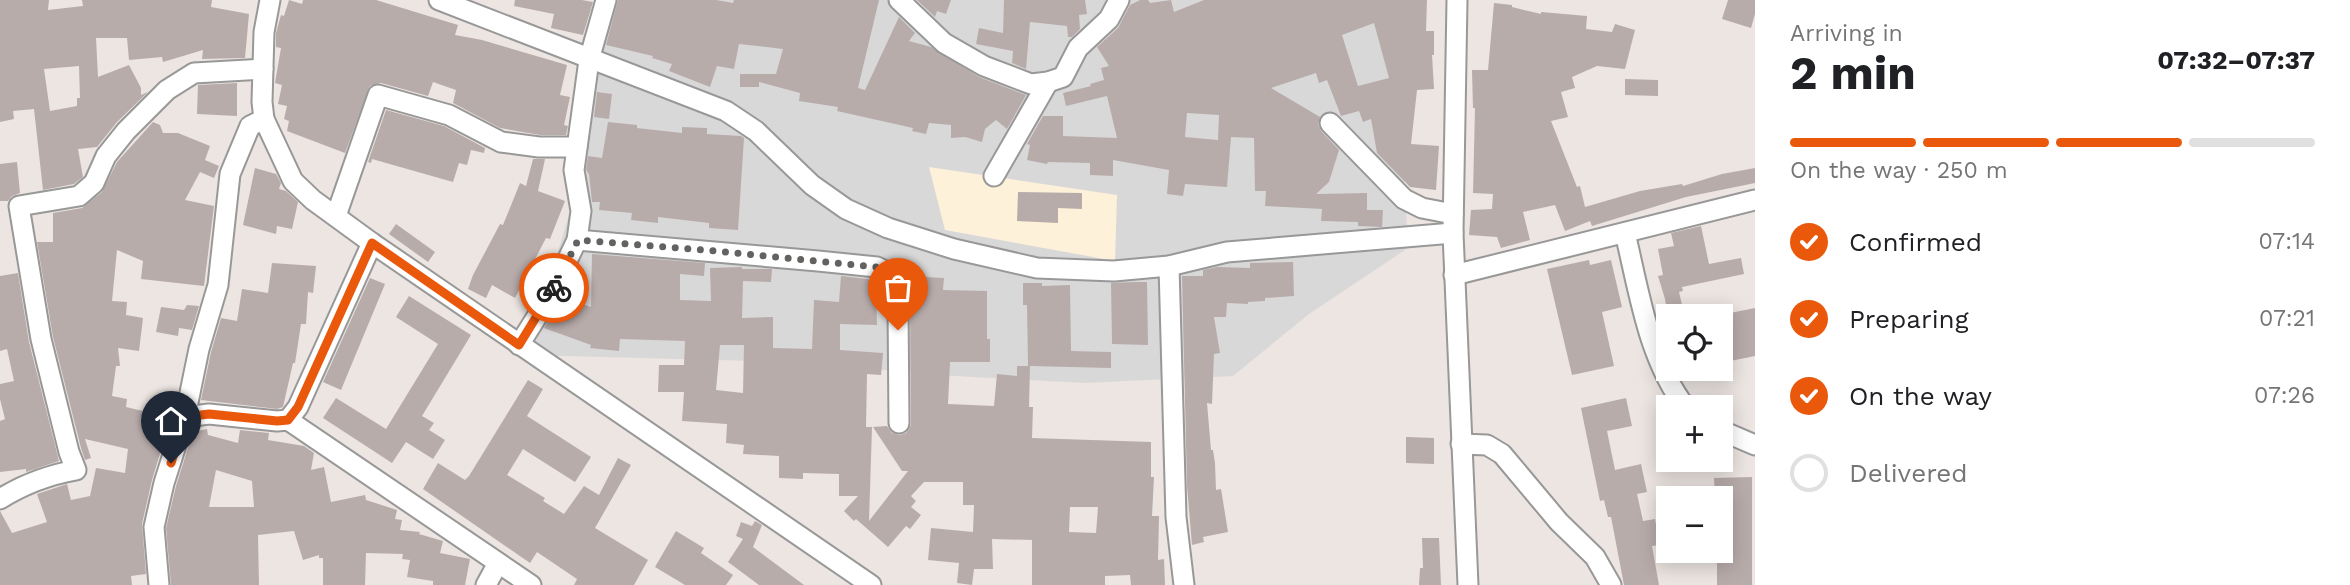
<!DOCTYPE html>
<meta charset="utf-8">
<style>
body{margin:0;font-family:"Work Sans",sans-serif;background:#f6f6f6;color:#202124;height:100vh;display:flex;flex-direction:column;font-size:26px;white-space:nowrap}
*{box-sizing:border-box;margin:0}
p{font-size:23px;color:#757577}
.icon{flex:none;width:38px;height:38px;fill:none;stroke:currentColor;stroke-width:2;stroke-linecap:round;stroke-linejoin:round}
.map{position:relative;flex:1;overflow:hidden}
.panel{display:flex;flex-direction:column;background:#fff;width:595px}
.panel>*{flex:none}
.controls{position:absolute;left:1656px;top:304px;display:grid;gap:14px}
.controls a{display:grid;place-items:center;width:77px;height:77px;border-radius:0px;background:#fff;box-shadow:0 4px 18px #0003;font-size:35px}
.pin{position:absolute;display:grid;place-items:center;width:60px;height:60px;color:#fff;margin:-72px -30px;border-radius:50% 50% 50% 0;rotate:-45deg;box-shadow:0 0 7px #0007}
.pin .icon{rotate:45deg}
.courier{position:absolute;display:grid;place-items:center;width:70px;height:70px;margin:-35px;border:5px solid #ea580c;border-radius:50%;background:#fff;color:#222;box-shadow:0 2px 9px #0007}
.summary em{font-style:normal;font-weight:700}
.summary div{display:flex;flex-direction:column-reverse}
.summary{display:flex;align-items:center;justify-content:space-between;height:119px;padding:0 35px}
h1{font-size:46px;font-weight:700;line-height:52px}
.bar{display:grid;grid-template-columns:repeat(4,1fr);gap:10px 7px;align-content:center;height:84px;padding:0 35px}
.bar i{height:9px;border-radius:5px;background:#e0e0e0}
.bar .active{background:#ea580c}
.bar p{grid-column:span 4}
ol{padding:0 35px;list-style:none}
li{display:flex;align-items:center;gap:21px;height:77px}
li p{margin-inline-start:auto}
li .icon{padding:7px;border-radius:50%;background:#ea580c;color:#fff;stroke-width:4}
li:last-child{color:#757577}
li i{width:38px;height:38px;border:4px solid #e0e0e0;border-radius:50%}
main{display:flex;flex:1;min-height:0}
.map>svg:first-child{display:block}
.residential{fill:#d9d8d8}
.education{fill:#fdf1d9}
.building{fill:#b8acab;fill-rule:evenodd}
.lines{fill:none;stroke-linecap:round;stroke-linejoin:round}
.minor-casing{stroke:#989898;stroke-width:23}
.minor{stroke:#fff;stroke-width:19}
.done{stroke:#646260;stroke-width:7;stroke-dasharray:0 12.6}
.route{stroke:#ea580c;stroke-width:9}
</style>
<main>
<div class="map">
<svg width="1755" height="585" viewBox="0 0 1755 585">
<rect width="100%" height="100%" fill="#ece5e1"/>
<polygon class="residential" points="597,0 1407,0 1401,130 1408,248 1309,314 1233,376 1084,383 938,375 796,362 527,355 571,208"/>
<polygon class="education" points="929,167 1117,195 1115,261 945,230"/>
<g class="building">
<path d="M0,0H49L48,10L83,6L82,0H212L211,7L249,14L245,58L202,59L203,50L163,62L162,57L129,60L127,38H96L98,77L129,65L141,88V95L148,92L117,122L97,147L78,149L83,177L74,184L43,190L34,109L13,111L14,119L0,122ZM79,66L80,98H77V106L50,111L44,69Z"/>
<polygon points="289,0 302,4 303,0 376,0 458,25 455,35 482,40 567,65 560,95 570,97 564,125 568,126 566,135 540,135 500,128 453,103 456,90 433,82 428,96 381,83 370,86 345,153 287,131 289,121 284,119 287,106 278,104 282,85 275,83 281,48 276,47 276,33 281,15 284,16"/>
<polygon points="515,0 582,0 593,2 583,35 551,28 554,14 514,6"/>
<polygon points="618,0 716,0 733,3 734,0 879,0 858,88 865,90 899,17 915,33 909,41 931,47 979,77 1026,95 1007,129 996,120 985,129 982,142 965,137 951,138 951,125 929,123 926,134 912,131 913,128 837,111 838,107 799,101 800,93 759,82 759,87 740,87 740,74 776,74 783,49 739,44 734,69 717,66 710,87 669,71 672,64 652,58 653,56 606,45"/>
<polygon points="917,0 951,0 946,14 937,11 935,17"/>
<polygon points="1004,0 1085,0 1087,14 1079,15 1080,29 1072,37 1068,37 1067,26 1030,22 1026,69 1012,63 1013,51 976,44 979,28 1003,33"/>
<path d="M1140,0H1148L1150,3L1171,0L1174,12L1204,0H1427L1426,31H1434V55H1432L1434,89L1417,90L1411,144L1439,146L1436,190L1410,187L1377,153L1371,119L1363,122L1359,111L1341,116L1327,80L1319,83L1316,73L1271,88L1320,117L1318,125L1321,131L1339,150L1329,182L1316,194L1367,193V210H1383L1382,227L1358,226V222L1321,221L1322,209L1265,206L1266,191H1255L1254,138L1231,137L1227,187L1185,184L1183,196L1167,194L1169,170L1113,160V176L1090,175V163L1048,162L1047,164L1027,160L1030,145L1027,144L1043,116H1063V136L1117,138L1107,96L1066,106L1063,93L1091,86L1090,84L1104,80L1101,68L1109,66L1097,47L1118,28L1130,5ZM1374,23L1389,78L1358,86L1342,35ZM1187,113L1219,115L1218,140L1185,137Z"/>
<polygon points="1728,0 1755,0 1755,14 1751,28 1722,19"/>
<polygon points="1494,3 1512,5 1512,7 1541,14 1541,12 1587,16 1586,29 1612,32 1615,24 1635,30 1625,69 1597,66 1572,77 1575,88 1561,92 1568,117 1551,121 1577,187 1580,186 1585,207 1640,191 1682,184 1683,186 1722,174 1755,168 1755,183 1686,197 1592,226 1590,221 1565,231 1555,205 1523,212 1530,240 1501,248 1497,237 1469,235 1471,210 1492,209 1493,194 1473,193 1475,108 1473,108 1472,70 1488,70"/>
<polygon points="1625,79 1658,80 1658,96 1625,95"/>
<polygon points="237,83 237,116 197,114 198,85"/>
<polygon points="597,92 612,94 609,119 594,117"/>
<polygon points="386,110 444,126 485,148 484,153 471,150 467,165 459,163 453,182 372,159 371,163 368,162"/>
<polygon points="153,122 160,125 163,133 178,133 210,146 205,160 219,166 214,178 200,172 185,200 214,206 204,286 141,279 143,261 117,250 112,301 127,302 126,315 143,318 139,351 118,348 120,366 116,366 112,396 127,399 126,407 143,411 141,419 170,420 152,480 142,524 146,574 131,576 132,585 0,585 0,511 12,533 47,522 37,494 67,484 71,500 90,496 96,468 125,473 128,449 85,439 91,458 85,460 81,448 53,337 37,242 53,242 53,213 82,208 102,192 117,162"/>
<polygon points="608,122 637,125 637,128 682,133 682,127 707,128 707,134 741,136 744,138 738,230 709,228 709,223 658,217 658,223 631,220 632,213 599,210 600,202 592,202 589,174 586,170 588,156 602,158"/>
<polygon points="533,159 545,159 538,191 565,201 550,239 546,238 515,298 492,285 486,298 468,289 473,275 500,224 503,225 520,183 526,186"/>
<polygon points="17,162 20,193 12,196 8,201 0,201 0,164"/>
<polygon points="255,168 276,174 281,183 279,189 286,191 298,202 292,229 277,226 276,234 243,225"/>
<polygon points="1018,192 1082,193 1082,209 1058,208 1058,223 1017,221"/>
<polygon points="396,224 435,252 428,262 389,234"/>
<polygon points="1701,226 1709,264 1741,258 1744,274 1682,287 1683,291 1679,292 1685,317 1668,317 1665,299 1658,276 1663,275 1658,249 1674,246 1671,233"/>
<path d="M592,254L705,263L704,276L680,274V300L711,301L710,268L742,267V269H772L771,282L743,281L742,318L773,317V348L812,349L814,300L839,302L841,276L876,280L877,325L840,324V350L883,353L881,375L867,374L866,427H872L869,521L908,471H902L873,427L887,426L892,433L900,435L906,433L911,425L910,306L907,276L944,278L943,290L987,291V339H990V362H950L948,404L994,406L997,374L1017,376V366H1028L1027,305H1023V283H1042V286L1070,285L1071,351L1111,352V368L1030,366L1029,407H1033L1032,438L1151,442V477H1154L1152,516H1159L1158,560L1164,559L1165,585H1131L1130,575L1105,576V585H1032V540L992,539L993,569H974L972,585L957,583L959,563L928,560L931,528L973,532L974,505H963V482H924L911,496L916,501L911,507L921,515L910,529L906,526L888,547L856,519L854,521L844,511L858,496H839V474L803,473V479L779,478V456L743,454L744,445L726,443L727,424L682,421L684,392H658L659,365H684L685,341L620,339L619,351L590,348L591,345L544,328L563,297L591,307ZM720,345H744L743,393L716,390ZM1070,507H1098L1096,533L1069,532Z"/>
<polygon points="1589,260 1590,265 1611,260 1622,307 1602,312 1614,366 1572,375 1547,269"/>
<polygon points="1293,262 1294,296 1265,298 1265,301 1248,302 1248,304 1227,303 1226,317 1214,317 1220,353 1214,354 1212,404 1207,403 1211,450 1213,450 1215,463 1216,490 1221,489 1228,532 1203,537 1204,542 1192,545 1187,486 1182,276 1203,276 1203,270 1217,267 1250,268 1250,263"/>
<polygon points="272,263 316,266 313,293 308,292 306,324 301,324 295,363 293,363 283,407 277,409 201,400 211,352 221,318 237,321 242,289 268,293"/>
<polygon points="18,273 29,342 59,461 26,472 26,469 0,472 0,421 5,419 0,399 0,384 14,381 7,349 0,351 0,276"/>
<polygon points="370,278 385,284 341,390 323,382"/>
<polygon points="1133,282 1147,282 1148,345 1112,344 1111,283"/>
<polygon points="409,296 471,335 422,416 434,423 429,430 445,440 433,459 406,442 392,463 323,418 336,398 386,429 438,344 396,317"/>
<polygon points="187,305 199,306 192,330 179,328 178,336 156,332 161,307 184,310"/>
<polygon points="1755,308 1755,356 1720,363 1720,315"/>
<polygon points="528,380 543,389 527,416 591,457 575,482 523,449 507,475 545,498 543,501 564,514 584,486 599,495 618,458 631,465 595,528 648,560 634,585 574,585 577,579 537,552 530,563 423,489 438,463 465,480 469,476"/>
<polygon points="1626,398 1632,426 1607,431 1615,470 1641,464 1647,492 1637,494 1643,521 1655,519 1660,545 1652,546 1659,585 1624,585 1611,517 1608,517 1604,500 1600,501 1581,408"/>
<path d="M207,429L208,435L238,443L240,430L269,433L268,440L304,446L314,453L311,470L324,467L331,502L365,495L366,500L397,510L395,519L402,520L400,530L420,532L419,534L443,541L440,553L470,559L465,585H433V581L407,577L410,560L402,559L403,554L366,553L365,585H323V558H319V555L303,560L294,531L258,535L259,585H171L166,528L176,486L193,432ZM216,470L252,481L254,507H209Z"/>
<polygon points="1406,437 1434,438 1434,464 1406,463"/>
<polygon points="1752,477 1752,585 1717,585 1717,551 1720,551 1720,499 1715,499 1714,478"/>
<polygon points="755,521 762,525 753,547 804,585 759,585 728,562 743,539 736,536 741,522 752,526"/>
<polygon points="676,531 704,548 701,553 733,575 726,585 685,585 655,567"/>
<polygon points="1422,538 1439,538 1441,585 1419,585 1420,568 1423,568"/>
</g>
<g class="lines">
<g class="minor-casing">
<g id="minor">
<polyline points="270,0 264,32 262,102 264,119 293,181 313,200 372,243 871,585"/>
<polyline points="439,0 726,111 756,131 812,185 846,209 888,228 954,249 1037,268 1114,271 1169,266 1227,252 1453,233"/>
<polyline points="899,0 944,43 984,66 1031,84 1048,82 1063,77 1078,48 1109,19 1119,0"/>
<polyline points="1457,0 1453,233 1468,585"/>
<polyline points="1330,123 1404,199 1422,208 1453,214"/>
<polyline points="994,176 1048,82"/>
<polyline points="336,216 378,95 449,115 501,142 539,147 577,147"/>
<path d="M1625,233C1639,291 1648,359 1686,408"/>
<polyline points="577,240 818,261 877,267 887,272 896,280 898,307 899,423"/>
<polyline points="1169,266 1176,517 1184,585"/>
<polyline points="1454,275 1755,200"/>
<polyline points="519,345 551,294 577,240 581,211 574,170 589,60 606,0"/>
<polyline points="185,417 199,349 218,285 230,174 250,126 264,119"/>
<polyline points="288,420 298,407 372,243"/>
<polyline points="1720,430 1755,445"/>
<polyline points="1461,444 1487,445 1502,454 1559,522 1595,557 1611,585"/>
<path d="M0,499C24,484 48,475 76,470L69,452L41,339L19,206L79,196L94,183L106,156L126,131L167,90L194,73L263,69"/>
<polyline points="159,585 154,527 164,483 185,417 209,414 277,421 288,420 531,585"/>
<polyline points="486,585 498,563"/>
</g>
</g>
<use href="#minor" class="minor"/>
</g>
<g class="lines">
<polyline class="done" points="554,288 578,240 705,250 877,267 887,272 895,280 898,330"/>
<polyline class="route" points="171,463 185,417 209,414 277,421 288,420 298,407 372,243 519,345 554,288"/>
</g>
</svg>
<div class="controls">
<a><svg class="icon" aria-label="locate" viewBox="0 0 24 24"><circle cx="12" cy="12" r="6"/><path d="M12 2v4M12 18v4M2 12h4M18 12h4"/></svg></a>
<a>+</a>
<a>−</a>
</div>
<div class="pin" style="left:898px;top:330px;background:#ea580c"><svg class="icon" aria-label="bag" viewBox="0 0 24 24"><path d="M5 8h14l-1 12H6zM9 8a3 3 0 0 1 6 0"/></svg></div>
<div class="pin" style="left:171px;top:463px;background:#1f2937"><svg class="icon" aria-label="home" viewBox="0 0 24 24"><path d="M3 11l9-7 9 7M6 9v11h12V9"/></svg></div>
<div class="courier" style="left:554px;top:288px"><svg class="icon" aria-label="bike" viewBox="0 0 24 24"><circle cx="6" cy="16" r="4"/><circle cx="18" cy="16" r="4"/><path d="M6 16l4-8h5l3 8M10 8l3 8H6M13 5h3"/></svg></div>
</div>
<section class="panel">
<div class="summary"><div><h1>2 min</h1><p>Arriving in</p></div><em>07:32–07:37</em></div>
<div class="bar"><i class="active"></i><i class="active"></i><i class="active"></i><i></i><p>On the way · 250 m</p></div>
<ol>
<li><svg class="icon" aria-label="check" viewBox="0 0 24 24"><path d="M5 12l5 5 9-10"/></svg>Confirmed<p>07:14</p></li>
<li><svg class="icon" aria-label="check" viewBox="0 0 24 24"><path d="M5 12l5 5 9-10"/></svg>Preparing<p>07:21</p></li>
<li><svg class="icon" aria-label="check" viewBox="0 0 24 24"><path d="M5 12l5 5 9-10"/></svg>On the way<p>07:26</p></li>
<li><i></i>Delivered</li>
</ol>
</section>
</main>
